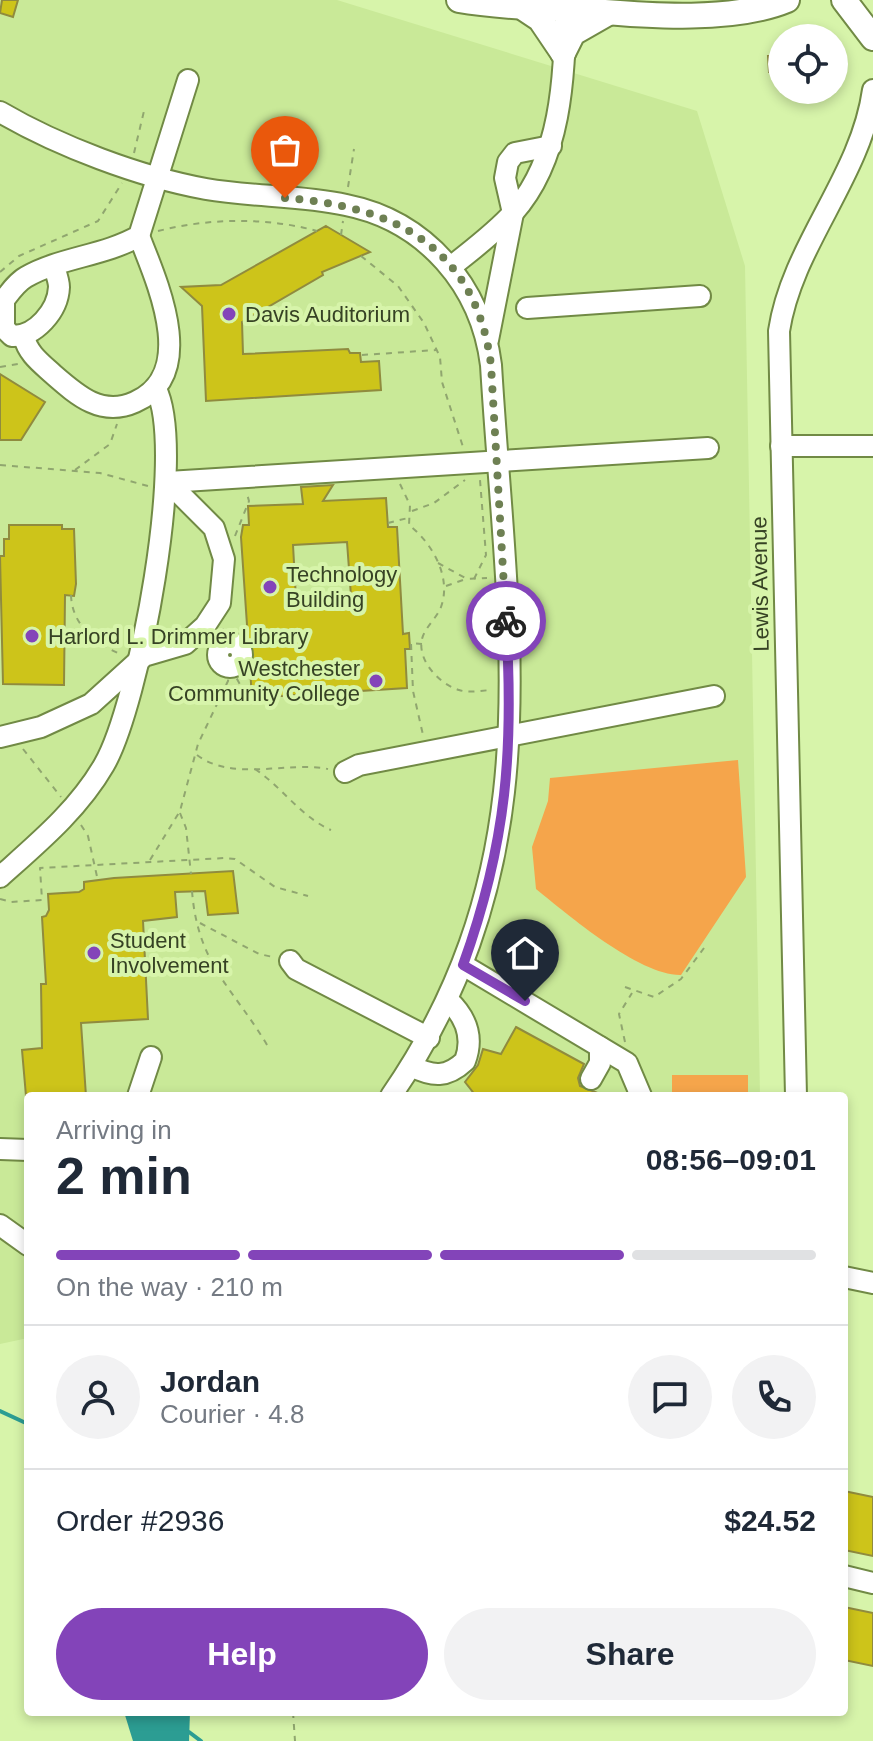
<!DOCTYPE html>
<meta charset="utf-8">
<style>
body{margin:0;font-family:Helvetica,sans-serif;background:#f2f2f3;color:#1f2937;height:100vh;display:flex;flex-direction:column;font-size:30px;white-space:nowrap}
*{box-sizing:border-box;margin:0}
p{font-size:26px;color:#747a83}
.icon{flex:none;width:44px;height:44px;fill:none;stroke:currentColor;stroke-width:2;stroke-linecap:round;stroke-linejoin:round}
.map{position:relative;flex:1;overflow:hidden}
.side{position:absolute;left:24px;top:1092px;width:824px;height:624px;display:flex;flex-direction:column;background:#fff;border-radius:8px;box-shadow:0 4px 12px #0003}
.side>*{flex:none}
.buttons{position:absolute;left:768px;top:24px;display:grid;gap:16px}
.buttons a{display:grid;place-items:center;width:80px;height:80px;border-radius:50%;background:#fff;box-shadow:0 4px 12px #0003;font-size:40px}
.pin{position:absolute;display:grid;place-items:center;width:68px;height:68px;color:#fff;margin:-82px -34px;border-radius:50% 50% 50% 0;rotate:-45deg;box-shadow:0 0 8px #0007}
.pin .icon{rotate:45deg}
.courier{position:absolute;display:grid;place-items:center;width:80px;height:80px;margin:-40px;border:6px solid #8344b9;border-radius:50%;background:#fff;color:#222;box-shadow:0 2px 10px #0007}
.summary em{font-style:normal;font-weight:800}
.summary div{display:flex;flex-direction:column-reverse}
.summary{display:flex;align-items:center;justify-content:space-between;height:136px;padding:0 32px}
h1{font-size:52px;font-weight:800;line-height:60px}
.bar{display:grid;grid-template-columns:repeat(4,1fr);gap:12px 8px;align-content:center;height:96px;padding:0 32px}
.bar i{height:10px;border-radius:6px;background:#e0e1e3}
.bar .current{background:#8344b9}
.bar p{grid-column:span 4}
.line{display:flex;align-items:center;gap:20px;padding:0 32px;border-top:2px solid #e0e1e3}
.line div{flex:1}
.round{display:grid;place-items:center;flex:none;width:84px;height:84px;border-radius:42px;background:#f2f2f3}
.cta{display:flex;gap:16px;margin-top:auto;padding:16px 32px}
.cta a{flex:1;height:92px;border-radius:48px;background:#8344b9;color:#fff;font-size:32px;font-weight:800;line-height:92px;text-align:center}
.cta a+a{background:#f2f2f3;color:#1f2937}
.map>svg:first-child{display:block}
.built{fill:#c9e998}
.green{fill:#f5a54b}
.water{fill:#2c9d93}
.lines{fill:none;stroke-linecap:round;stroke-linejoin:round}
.stream{stroke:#2c9d93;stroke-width:4}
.building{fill:#cdc41a;stroke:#908b3e;stroke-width:2;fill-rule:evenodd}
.minor-casing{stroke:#718a45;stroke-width:24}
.major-casing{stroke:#718a45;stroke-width:28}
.path{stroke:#90a66f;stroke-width:2;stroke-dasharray:6 6;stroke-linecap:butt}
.minor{stroke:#fff;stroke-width:20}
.major{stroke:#fff;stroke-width:24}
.done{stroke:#6e8053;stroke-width:8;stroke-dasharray:0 14.4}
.route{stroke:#8344b9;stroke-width:10}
.poi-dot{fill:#8344b9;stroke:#d7f4aa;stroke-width:3}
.labels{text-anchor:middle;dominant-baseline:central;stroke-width:8;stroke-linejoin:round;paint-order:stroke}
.poi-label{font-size:22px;fill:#364224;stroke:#d7f4aa;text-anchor:start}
.street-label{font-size:22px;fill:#364224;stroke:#d7f4aa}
</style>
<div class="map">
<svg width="873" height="1741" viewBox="0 0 873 1741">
<rect width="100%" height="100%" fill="#d7f4aa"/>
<polygon class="built" points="0,0 337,0 697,111 745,266 760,1096 28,1096 28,1338 0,1344"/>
<g class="green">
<path d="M738,760L746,877L681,975C640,976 568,915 536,889L532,847L548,801L550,778Z"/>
<rect x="672" y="1075" width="76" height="21"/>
</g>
<polygon class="water" points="124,1712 190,1712 189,1741 133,1741"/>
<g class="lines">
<g class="stream">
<polyline points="0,1411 28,1424"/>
<polyline points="189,1732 201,1741"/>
</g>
</g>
<g class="building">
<polygon points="2,0 18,0 13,17 0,13"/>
<polygon points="768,56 782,56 782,71 769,72"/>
<polygon points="326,226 370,252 322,272 323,275 242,322 243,354 348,349 350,353 360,353 361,362 379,361 381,390 206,401 202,306 181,287 221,285"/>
<polygon points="0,374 45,402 21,440 0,440"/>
<path d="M333,485L323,501L386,498L388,527H397L403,634L409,633L410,649H405L407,688L252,698L241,537L243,525H249L248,506L303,504L301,487ZM347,542L351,596L296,599L293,545Z"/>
<polygon points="9,525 62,525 62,529 74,529 76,584 74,596 65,595 64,685 3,684 0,556 4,556 4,539 9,539"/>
<polygon points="233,871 238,913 208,915 205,891 175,892 177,917 143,921 148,1019 81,1023 86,1096 26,1096 22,1050 42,1048 41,984 46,984 42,917 46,916 49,910 48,894 79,892 84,889 84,882 114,878"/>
<polygon points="516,1027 584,1064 578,1078 580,1086 605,1096 476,1096 465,1082 478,1065 483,1049 501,1054"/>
<polygon points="844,1491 873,1497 873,1556 844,1550"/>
<polygon points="844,1607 873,1613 873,1666 844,1660"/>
</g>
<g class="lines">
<g class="minor-casing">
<g id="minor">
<path d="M0,112C58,146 140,177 206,189C252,197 300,195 346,205C426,221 481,286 491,365C507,633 554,859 391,1096"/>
<path d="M452,266C473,249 495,233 513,213C564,156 564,72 566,0"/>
<path d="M54,267C56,273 59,281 59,287C58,311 35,337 12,336L4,328V300C10,292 17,282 26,277C61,257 104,256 139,236L188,80"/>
<polyline points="527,308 700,296"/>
<path d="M24,337C28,354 41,363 54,375C78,396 102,417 135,402C199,374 157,282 139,236"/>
<polyline points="488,340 513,213 505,178 508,162 515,153 551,146"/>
<polyline points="781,446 873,446"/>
<polyline points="168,482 708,448"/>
<circle cx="230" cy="655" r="12"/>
<polyline points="0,737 41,727 91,704 144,656 185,644 205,626 220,603 224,559 214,528 168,482"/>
<polyline points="345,772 359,765 714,696"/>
<path d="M0,877C38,843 78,810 104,765C139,705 187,451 156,389"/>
<polyline points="290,961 296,969 429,1038"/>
<polyline points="463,965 627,1063 641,1096"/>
<path d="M411,1066C433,1077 447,1078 465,1061C474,1037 466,1017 448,1000"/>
<polyline points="591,1079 600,1063 600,1047"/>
<polyline points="138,1096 151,1057"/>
<path d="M796,1096L779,331C792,245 861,177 873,90"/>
<polyline points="0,1149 28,1150"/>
<polyline points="0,1225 28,1245"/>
<polyline points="844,1277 873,1283"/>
<polyline points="844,1576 873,1583"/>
</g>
</g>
<g class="major-casing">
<g id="major">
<path d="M459,0C504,8 547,7 593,11C650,16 734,22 787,0"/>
<polyline points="844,0 873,38"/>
<polyline points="525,9 540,19 563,53"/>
<polyline points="563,53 573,33 608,13"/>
</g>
</g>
<g class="path">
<polyline points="134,153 144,111"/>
<polyline points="348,187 354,149"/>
<path d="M158,231C210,218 266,217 317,231"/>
<polyline points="341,235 343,221"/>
<polyline points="361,256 398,286 424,323 440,357 442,382 463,447"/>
<polyline points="0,272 19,256 98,221 122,183"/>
<polyline points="362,355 436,350"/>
<polyline points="0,367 18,364"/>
<polyline points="0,465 100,473 148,486"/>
<polyline points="75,470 110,444 117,424"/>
<path d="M400,484L410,505L409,525C432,543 452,577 441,607C437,618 425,627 422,639C417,660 439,684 459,690C468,693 480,691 490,690"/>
<polyline points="412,511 434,503 465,480"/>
<polyline points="388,523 408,518"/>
<polyline points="235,536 249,501 247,494"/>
<polyline points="438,563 467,579 487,578"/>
<polyline points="474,579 486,555 480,480"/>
<polyline points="446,586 466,579"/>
<path d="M71,595C72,625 95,643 120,654"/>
<polyline points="223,628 225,644"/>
<polyline points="422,644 411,643 413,691 423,735"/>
<polyline points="231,668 249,701 258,704"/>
<polyline points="23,749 61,797"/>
<path d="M197,755C232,782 288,761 328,769"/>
<path d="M255,769C283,788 301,817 331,830"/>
<polyline points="180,813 186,828 191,874"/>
<polyline points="81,825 88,836 98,881"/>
<polyline points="150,860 180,811 198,744 228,681 230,667"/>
<path d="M192,891C198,967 235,989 270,1050"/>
<polyline points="0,899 11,902 42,900 40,868 225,858 235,859 275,887 308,896"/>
<polyline points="200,923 259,954 273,957"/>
<polyline points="625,987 654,997 681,979 704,948"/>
<polyline points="625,1042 619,1014 632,993"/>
<polyline points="293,1712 295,1741"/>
</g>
<use href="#minor" class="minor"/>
<use href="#major" class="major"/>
</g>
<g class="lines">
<path class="done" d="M285,198C394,206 476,247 491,365L506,621"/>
<path class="route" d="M506,621C514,749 507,843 463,965L525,1001"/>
</g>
<g class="poi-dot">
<circle cx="229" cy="314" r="8"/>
<circle cx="270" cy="587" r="8"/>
<circle cx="32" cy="636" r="8"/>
<circle cx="376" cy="681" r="8"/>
<circle cx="94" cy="953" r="8"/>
</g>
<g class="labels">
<g class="poi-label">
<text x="245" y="314">Davis Auditorium</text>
<text x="286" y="574">Technology<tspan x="286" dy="25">Building</tspan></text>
<text x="48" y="636">Harlord L. Drimmer Library</text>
<text x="360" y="668" text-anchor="end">Westchester<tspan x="360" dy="25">Community College</tspan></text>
<text x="110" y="940">Student<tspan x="110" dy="25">Involvement</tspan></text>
</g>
<g class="street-label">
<text transform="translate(760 584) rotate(-91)">Lewis Avenue</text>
</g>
</g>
</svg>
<div class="buttons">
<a><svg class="icon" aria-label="locate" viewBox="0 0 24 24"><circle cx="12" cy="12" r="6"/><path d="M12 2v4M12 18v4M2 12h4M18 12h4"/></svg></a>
</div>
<div class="pin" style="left:285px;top:198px;background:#ea580c"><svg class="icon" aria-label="bag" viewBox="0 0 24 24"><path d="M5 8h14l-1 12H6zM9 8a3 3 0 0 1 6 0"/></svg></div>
<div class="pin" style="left:525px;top:1001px;background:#1f2937"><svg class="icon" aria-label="home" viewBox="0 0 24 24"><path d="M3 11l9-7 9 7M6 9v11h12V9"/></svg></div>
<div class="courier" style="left:506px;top:621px"><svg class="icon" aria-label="bike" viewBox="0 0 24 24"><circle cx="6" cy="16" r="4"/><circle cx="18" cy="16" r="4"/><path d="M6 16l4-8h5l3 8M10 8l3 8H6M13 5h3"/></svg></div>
<section class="side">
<div class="summary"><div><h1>2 min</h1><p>Arriving in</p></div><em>08:56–09:01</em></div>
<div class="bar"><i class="current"></i><i class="current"></i><i class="current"></i><i></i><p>On the way · 210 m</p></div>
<div class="line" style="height:144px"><a class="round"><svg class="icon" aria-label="person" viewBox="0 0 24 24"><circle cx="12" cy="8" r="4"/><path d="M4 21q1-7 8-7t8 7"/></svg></a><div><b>Jordan</b><p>Courier · 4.8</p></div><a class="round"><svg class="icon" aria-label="chat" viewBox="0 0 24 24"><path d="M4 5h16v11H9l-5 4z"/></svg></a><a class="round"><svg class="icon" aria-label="phone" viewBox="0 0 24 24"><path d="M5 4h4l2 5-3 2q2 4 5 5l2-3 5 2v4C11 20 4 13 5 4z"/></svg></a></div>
<div class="line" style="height:104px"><div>Order #2936</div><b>$24.52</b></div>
<div class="cta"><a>Help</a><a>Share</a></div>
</section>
</div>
